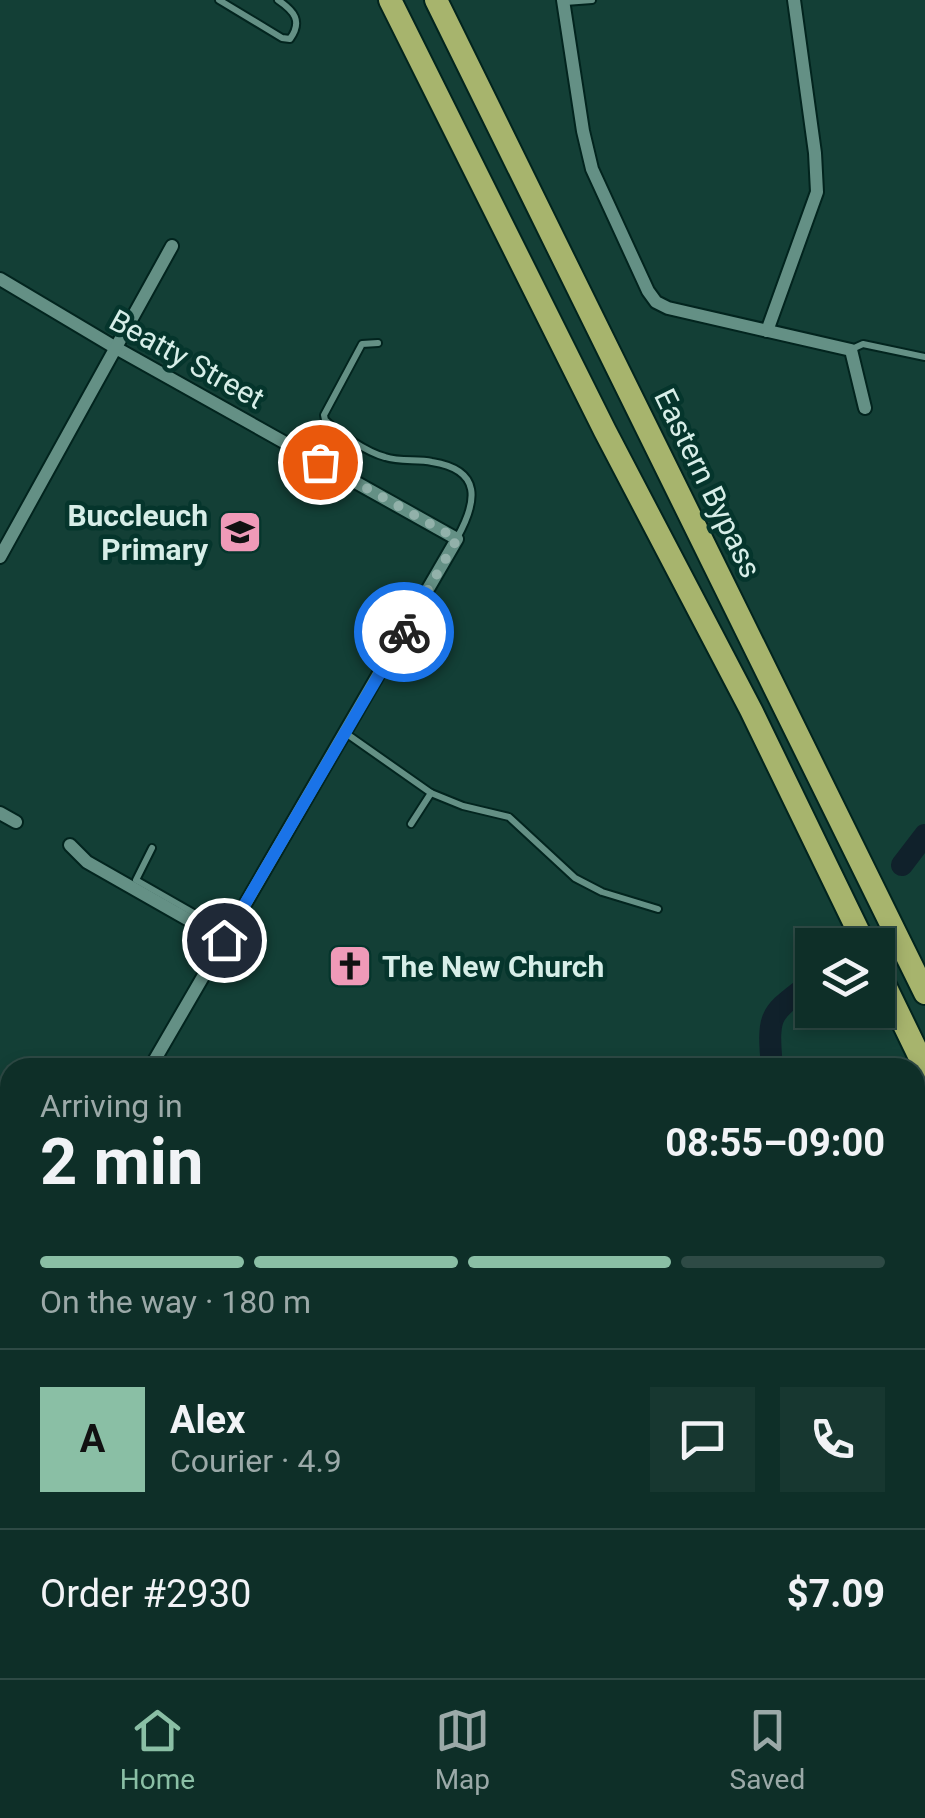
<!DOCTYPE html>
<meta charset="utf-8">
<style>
body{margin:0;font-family:Roboto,sans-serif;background:#173730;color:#f1f3f6;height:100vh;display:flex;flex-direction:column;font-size:38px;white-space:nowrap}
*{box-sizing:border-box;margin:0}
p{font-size:32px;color:#9ba9a8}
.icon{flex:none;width:55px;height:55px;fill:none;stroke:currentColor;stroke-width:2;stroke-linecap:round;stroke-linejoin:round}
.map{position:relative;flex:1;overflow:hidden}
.drawer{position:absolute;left:0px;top:1058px;width:925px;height:622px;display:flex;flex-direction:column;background:#0e2f28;border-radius:30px 30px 0 0;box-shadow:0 5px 15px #0003,0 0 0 2px #2e4a45}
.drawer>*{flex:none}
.fabs{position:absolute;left:795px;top:928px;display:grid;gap:20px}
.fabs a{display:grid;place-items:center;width:100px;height:100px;border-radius:0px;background:#0e2f28;box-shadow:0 5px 15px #0003,0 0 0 2px #2e4a45;font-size:50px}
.pin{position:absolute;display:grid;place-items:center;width:85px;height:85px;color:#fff;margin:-42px;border:5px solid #fff;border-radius:50%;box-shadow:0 2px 10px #0007}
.courier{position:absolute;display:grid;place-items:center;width:100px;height:100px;margin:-50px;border:8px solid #1a73e8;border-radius:50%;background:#fff;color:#222;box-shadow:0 2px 12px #0007}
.summary em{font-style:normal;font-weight:700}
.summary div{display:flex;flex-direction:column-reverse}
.summary{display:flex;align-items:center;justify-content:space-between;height:170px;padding:0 40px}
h1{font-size:65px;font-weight:700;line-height:75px}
.bar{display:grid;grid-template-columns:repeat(4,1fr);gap:15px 10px;align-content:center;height:120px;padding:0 40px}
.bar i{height:12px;border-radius:8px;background:#2e4a45}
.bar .current{background:#8abfa5}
.bar p{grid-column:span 4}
.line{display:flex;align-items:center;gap:25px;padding:0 40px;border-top:2px solid #2e4a45}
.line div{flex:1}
.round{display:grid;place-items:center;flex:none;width:105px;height:105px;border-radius:0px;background:#173730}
.tabs{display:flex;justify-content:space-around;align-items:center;height:140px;border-top:2px solid #2e4a45;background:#0e2f28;font-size:28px;color:#9ba9a8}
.tabs a{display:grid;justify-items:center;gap:5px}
.tabs .current{color:#8abfa5}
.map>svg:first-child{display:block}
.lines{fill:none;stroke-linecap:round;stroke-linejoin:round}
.river{stroke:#10212b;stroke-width:22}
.lane-casing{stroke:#02241e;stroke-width:10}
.street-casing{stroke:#02241e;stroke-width:16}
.highway-casing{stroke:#02241e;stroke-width:26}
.lane{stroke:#649085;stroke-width:6}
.street{stroke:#649085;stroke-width:12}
.highway{stroke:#a7b46d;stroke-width:22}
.done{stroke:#92b1aa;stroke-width:10;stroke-dasharray:0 18}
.route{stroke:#1a73e8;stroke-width:12}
.labels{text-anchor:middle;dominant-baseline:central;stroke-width:9;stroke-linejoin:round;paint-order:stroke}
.street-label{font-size:30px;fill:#d7eee8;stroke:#05352c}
.poi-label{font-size:30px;font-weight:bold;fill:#d7eee8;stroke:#05352c;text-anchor:end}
</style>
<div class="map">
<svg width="925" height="1678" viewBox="0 0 925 1678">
<rect width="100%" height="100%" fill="#133f36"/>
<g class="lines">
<g class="river">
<polyline points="902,865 925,835"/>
<path d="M772,1068C767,1011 770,1015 812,982"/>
<polyline points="915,1450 925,1460"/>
</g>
<g class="lane-casing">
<g id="lane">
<path d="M219,0L282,38L290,39C303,21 294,11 278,0"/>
<polyline points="565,2 592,0"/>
<path d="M378,343L362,344L324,415L325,420C339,433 366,452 385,457C400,462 417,459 432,462C483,470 477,502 457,538"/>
<polyline points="852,349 863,344 925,357"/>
<polyline points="347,734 431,793 463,806 509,817 575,878 602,892 658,909"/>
<polyline points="411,824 431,793"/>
<polyline points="152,848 136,880 227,932"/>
<polyline points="915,1206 925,1226"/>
<polyline points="0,1546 10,1541"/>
<polyline points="0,1584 10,1589"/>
<polyline points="0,1630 10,1629"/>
<polyline points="98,1670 110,1678"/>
<polyline points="443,1670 607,1670"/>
<polyline points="676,1670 682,1678"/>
<polyline points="167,1678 175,1670"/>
<polyline points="721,1678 732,1670"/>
</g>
</g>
<g class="street-casing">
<g id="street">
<polyline points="563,0 583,131 592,169 648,291 656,302 668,308 851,350 865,408"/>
<polyline points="0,279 116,348 457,539 150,1068"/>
<polyline points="767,331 817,192 815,153 794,0"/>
<polyline points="0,557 172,246"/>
<polyline points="0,813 16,822"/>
<polyline points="70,845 87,862 224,940"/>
<polyline points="915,1142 925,1137"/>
<polyline points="0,1329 10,1312"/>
<polyline points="266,1678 271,1670"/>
<polyline points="780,1678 790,1670"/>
</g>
</g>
<g class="highway-casing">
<g id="highway">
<polyline points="390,0 605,431 751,710 865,945"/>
<polyline points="436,0 925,993"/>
<polyline points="878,971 925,1068"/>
</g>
</g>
<use href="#lane" class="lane"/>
<use href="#street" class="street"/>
<use href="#highway" class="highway"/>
</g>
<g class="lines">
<polyline class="done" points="320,462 457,539 404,632"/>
<polyline class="route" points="224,940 404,632"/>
</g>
<defs>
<g id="school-square" transform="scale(2.25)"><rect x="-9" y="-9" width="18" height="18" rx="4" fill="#ef9ab8" stroke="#05352c"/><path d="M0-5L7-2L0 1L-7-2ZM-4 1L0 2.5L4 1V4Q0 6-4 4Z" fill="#111"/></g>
<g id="church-square" transform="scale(2.25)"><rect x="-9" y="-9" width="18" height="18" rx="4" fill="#ef9ab8" stroke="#05352c"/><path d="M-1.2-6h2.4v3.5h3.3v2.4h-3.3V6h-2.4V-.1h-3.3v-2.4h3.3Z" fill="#111"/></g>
</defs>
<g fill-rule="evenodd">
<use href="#school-square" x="240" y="532"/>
<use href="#church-square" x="350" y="966"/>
</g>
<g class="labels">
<g class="street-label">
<text transform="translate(187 359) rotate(29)">Beatty Street</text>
<text transform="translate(708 483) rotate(64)">Eastern Bypass</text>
</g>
<g class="poi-label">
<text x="208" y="515">Buccleuch<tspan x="208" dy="34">Primary</tspan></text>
<text x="382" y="966" text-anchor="start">The New Church</text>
</g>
</g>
</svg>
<div class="fabs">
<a><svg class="icon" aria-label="layers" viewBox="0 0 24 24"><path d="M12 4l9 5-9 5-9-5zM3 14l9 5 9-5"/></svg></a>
</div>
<div class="pin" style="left:320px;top:462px;background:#ea580c"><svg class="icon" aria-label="bag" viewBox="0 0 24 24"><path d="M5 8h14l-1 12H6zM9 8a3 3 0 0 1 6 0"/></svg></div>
<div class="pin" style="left:224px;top:940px;background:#1f2937"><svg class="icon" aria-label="home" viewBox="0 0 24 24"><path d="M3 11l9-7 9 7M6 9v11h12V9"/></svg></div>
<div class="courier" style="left:404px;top:632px"><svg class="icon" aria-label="bike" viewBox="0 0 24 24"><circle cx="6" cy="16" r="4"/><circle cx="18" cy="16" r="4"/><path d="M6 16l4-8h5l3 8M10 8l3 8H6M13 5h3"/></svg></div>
<section class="drawer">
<div class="summary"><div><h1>2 min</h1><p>Arriving in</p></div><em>08:55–09:00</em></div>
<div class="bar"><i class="current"></i><i class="current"></i><i class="current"></i><i></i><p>On the way · 180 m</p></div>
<div class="line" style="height:180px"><b class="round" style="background:#8abfa5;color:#111">A</b><div><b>Alex</b><p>Courier · 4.9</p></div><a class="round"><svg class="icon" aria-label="chat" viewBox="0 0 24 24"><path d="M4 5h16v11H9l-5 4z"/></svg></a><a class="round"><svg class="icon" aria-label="phone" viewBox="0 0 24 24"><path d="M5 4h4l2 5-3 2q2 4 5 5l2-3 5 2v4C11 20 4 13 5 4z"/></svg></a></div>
<div class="line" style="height:130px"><div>Order #2930</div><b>$7.09</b></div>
</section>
</div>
<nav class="tabs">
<a class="current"><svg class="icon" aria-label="home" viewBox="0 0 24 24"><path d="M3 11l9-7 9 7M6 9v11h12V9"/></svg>Home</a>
<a><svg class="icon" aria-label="map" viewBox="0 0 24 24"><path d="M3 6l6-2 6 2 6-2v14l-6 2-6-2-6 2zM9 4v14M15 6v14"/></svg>Map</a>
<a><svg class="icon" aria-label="saved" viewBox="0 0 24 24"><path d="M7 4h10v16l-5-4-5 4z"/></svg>Saved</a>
</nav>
